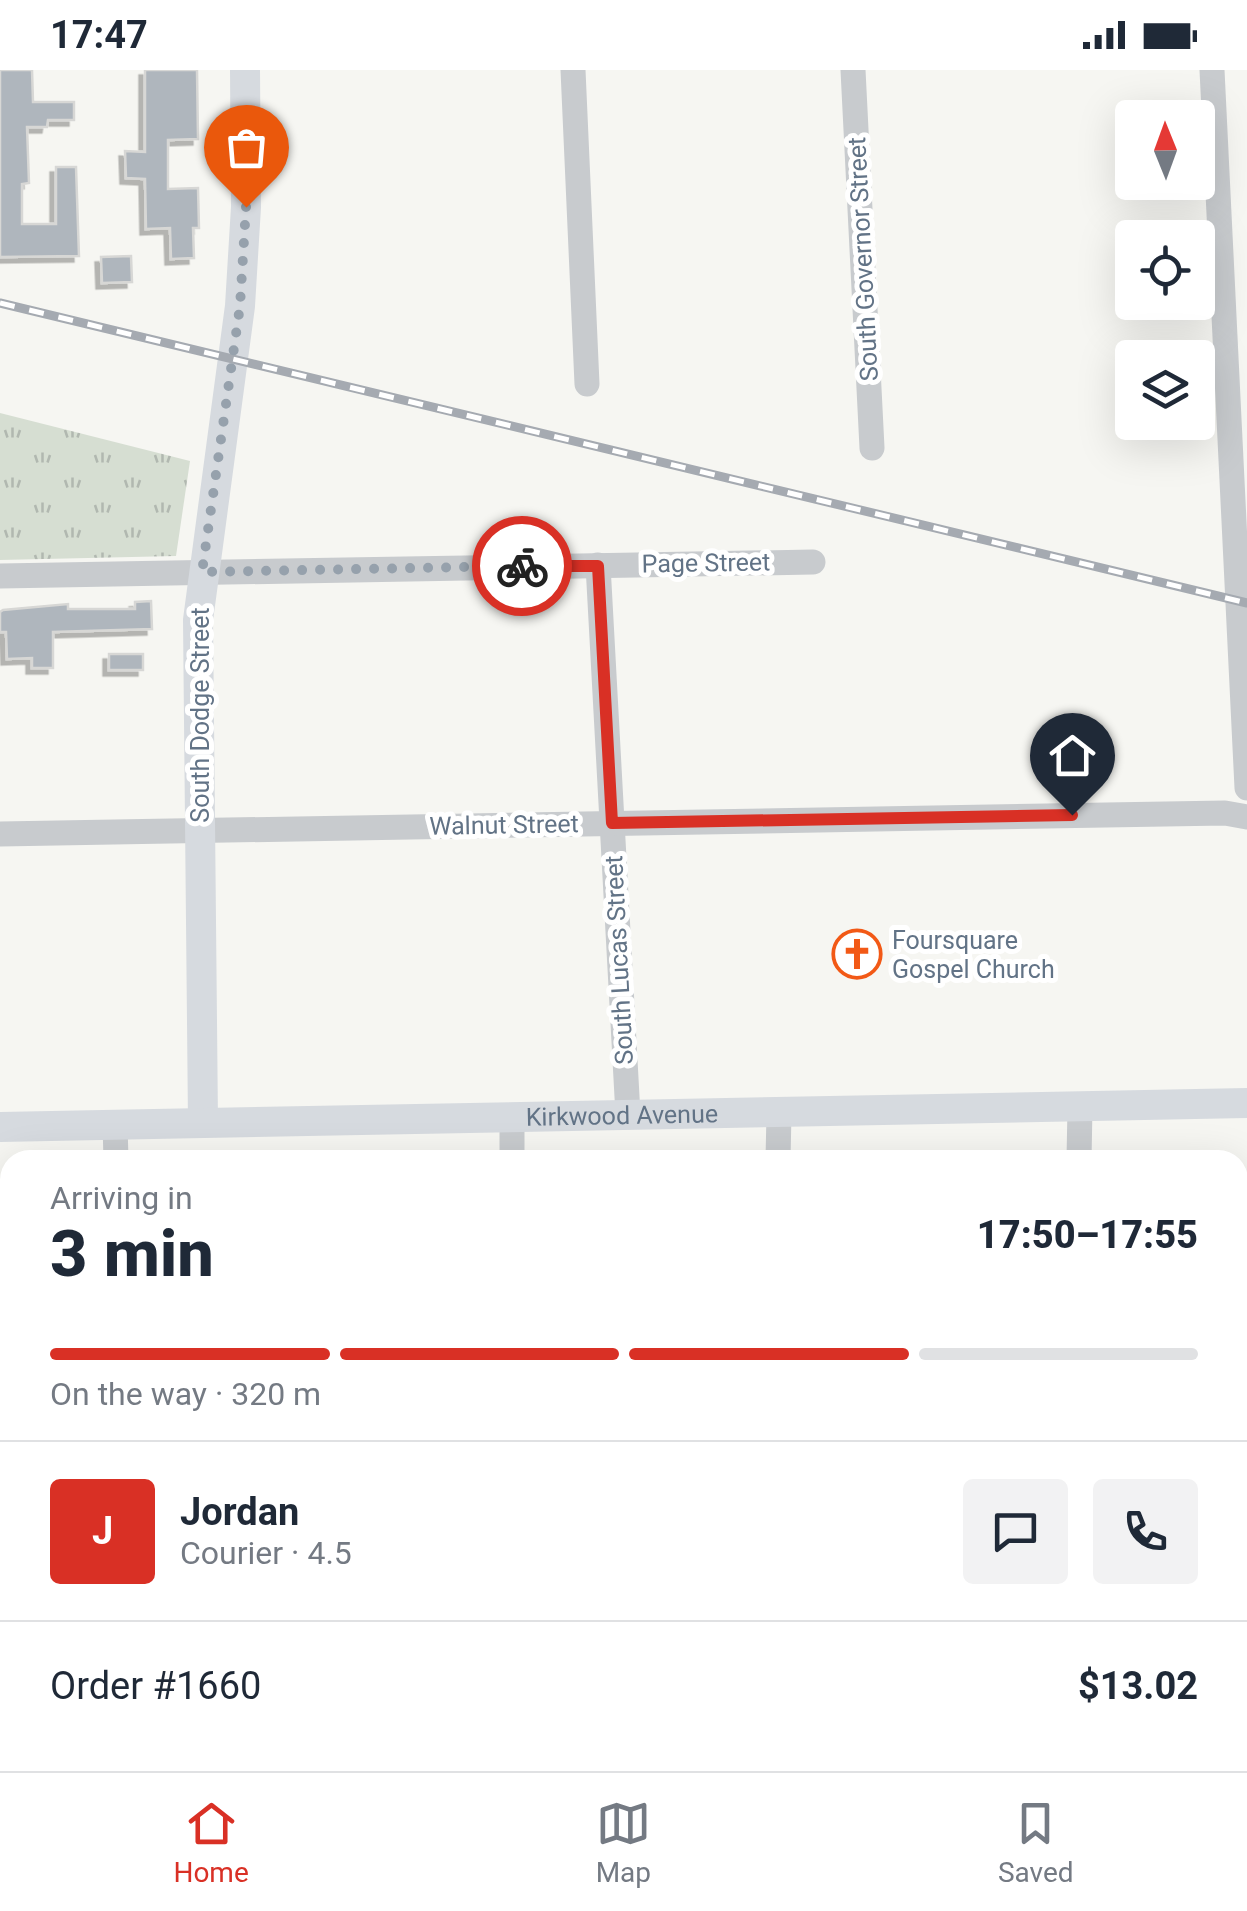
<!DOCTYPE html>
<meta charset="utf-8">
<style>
body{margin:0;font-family:Roboto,sans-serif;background:#f2f2f3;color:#1f2937;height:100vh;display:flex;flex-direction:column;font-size:38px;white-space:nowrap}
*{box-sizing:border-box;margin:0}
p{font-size:32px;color:#747a83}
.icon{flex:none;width:55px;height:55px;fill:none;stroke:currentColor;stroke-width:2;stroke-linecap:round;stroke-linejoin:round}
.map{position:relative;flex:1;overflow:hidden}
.panel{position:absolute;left:0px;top:1080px;width:1248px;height:622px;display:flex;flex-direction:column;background:#fff;border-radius:30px 30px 0 0;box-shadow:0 10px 40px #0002}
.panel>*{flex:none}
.needle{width:65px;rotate:359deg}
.fabs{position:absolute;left:1115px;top:30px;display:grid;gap:20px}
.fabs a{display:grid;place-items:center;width:100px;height:100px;border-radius:10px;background:#fff;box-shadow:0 10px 40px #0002;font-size:50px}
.pin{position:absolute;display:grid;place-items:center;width:85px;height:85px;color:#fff;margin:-102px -42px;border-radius:50% 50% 50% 0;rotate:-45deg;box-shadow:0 0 10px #0007}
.pin .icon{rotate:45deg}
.courier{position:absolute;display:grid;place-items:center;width:100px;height:100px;margin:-50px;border:8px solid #d93025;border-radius:50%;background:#fff;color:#222;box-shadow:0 2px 12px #0007}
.overview em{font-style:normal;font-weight:800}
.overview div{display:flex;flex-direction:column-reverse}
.overview{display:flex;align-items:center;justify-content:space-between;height:170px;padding:0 50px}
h1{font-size:65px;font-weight:800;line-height:75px}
.bar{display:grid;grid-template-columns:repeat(4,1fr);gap:15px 10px;align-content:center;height:120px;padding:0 50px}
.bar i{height:12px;border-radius:8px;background:#e0e1e3}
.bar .current{background:#d93025}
.bar p{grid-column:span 4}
.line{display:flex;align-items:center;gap:25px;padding:0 50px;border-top:2px solid #e0e1e3}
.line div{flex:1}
.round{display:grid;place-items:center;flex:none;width:105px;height:105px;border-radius:10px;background:#f2f2f3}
.status{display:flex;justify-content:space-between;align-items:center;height:70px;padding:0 50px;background:#fff;direction:ltr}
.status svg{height:28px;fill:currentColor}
.tab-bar{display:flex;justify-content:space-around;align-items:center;height:140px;border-top:2px solid #e0e1e3;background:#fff;font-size:28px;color:#747a83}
.tab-bar a{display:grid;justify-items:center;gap:5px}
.tab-bar .current{color:#d93025}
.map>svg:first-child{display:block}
.park{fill:url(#park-tufts)}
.building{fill:#afb6bd;stroke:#d7d7d5;stroke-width:2.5;filter:url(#shadow)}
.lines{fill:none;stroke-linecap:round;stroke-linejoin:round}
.minor{stroke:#c8cbce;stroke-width:25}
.major{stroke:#d6dadf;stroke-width:30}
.rail-casing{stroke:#a5aab1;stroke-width:9}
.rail{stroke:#fff;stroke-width:5;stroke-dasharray:15;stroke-linecap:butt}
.done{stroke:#96a1ac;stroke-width:10;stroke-dasharray:0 18}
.route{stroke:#d93025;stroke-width:12}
.labels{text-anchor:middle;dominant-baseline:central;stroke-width:10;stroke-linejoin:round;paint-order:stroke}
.street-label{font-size:25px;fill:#627386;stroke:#fff}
.poi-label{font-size:25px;fill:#627386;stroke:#fff;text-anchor:start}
</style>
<div class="status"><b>17:47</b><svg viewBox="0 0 49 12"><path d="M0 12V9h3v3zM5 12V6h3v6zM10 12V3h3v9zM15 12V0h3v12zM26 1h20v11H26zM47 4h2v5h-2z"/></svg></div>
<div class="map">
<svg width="1247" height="1701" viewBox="0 0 1247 1701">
<defs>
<pattern id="park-tufts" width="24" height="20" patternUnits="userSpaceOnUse" patternTransform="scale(2.5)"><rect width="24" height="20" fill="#d6ded2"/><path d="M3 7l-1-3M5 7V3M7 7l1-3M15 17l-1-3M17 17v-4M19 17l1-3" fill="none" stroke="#b1b8b0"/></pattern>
<filter id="shadow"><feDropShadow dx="-5.5" dy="5.5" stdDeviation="0" flood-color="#0004"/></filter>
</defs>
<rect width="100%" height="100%" fill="#f6f6f2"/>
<polygon class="park" points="0,343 190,391 176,486 0,490"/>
<g class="building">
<polygon points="0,0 32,0 33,32 74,32 74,50 48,50 47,57 27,57 29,113 22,114 22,154 56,154 56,97 76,97 79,186 0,187"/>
<polygon points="145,0 197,0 198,69 168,70 168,119 198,118 199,158 193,158 194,188 171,189 170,158 146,159 145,109 126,108 125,81 145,82"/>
<polygon points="131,186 132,212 102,213 101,187"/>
<polygon points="151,531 152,559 53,562 53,598 32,598 32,588 7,589 6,562 0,562 0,542 3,540 68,534 68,539 135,539 135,532"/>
<rect x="109" y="584" width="34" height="16"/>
</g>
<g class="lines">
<g class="minor">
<polyline points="573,0 587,314"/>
<polyline points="853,0 872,378"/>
<polyline points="1212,0 1247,718"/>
<polyline points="598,495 628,1045"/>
<polyline points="0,506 813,492"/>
<polyline points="0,764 1225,743 1247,747"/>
<polyline points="115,1054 116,1090"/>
<polyline points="512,1090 512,1047"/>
<polyline points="778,1090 779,1043"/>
<polyline points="1079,1090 1080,1037"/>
<polyline points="1238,1542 1247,1542"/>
<polyline points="0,1597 10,1593"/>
<polyline points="162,1692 165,1701"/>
<polyline points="244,1701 259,1692"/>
<polyline points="534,1701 534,1692"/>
<polyline points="774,1701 774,1692"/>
<polyline points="1072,1701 1072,1692"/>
</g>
<g class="major">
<polyline points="203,1052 198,550 240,236 246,137 245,0"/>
<path id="s1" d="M0,1057L1247,1033"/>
</g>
<g class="rail-casing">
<polyline id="rail" points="0,233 1247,533"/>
</g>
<use href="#rail" class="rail"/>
</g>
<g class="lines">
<polyline class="done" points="246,137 240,236 202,502 522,496"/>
<polyline class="route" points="522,496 598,496 612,753 1072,745"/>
</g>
<defs>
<g id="church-ring" transform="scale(2.5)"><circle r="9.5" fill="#fff" stroke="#f25916" stroke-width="1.5"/><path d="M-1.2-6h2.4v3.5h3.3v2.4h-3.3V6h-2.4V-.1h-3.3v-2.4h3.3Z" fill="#f25916"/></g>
</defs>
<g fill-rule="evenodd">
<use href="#church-ring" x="857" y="884"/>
</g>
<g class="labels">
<g class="street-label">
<text transform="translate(863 189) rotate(-93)">South Governor Street</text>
<text transform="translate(706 493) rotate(-1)">Page Street</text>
<text transform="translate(200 645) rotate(-90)">South Dodge Street</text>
<text transform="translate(504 755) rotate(-1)">Walnut Street</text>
<text transform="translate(619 890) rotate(-93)">South Lucas Street</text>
<text stroke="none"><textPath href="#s1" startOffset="622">Kirkwood Avenue</textPath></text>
</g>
<g class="poi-label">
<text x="892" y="870">Foursquare<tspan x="892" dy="29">Gospel Church</tspan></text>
</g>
</g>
</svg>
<div class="fabs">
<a><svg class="needle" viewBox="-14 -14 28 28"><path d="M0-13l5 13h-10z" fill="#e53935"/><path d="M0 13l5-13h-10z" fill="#747a83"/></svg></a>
<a><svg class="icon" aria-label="locate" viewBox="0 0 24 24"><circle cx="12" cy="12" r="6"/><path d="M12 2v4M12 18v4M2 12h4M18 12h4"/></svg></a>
<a><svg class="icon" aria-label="layers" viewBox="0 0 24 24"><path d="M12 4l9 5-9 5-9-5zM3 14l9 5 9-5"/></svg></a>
</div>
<div class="pin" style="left:246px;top:137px;background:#ea580c"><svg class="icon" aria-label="bag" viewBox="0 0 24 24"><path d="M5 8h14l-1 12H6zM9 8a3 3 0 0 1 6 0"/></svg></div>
<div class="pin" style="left:1072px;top:745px;background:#1f2937"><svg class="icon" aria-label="home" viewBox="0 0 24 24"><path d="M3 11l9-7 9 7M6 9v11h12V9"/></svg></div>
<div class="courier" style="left:522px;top:496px"><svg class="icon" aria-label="bike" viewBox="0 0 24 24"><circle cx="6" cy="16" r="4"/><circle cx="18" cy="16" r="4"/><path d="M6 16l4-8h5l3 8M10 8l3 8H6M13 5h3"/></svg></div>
<section class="panel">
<div class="overview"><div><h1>3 min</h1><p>Arriving in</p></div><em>17:50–17:55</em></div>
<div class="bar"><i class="current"></i><i class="current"></i><i class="current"></i><i></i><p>On the way · 320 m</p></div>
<div class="line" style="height:180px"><b class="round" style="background:#d93025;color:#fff">J</b><div><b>Jordan</b><p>Courier · 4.5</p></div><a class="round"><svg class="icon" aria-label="chat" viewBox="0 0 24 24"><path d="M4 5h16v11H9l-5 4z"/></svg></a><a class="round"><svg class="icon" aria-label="phone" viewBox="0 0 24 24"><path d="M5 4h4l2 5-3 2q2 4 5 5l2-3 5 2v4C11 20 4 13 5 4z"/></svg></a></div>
<div class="line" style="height:130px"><div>Order #1660</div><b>$13.02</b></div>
</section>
</div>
<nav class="tab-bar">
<a class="current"><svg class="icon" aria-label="home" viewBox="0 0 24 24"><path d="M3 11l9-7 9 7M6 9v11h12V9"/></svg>Home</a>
<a><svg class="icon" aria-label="map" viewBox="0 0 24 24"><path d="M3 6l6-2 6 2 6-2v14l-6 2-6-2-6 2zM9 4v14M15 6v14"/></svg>Map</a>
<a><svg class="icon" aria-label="saved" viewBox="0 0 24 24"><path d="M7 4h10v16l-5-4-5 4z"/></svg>Saved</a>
</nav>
